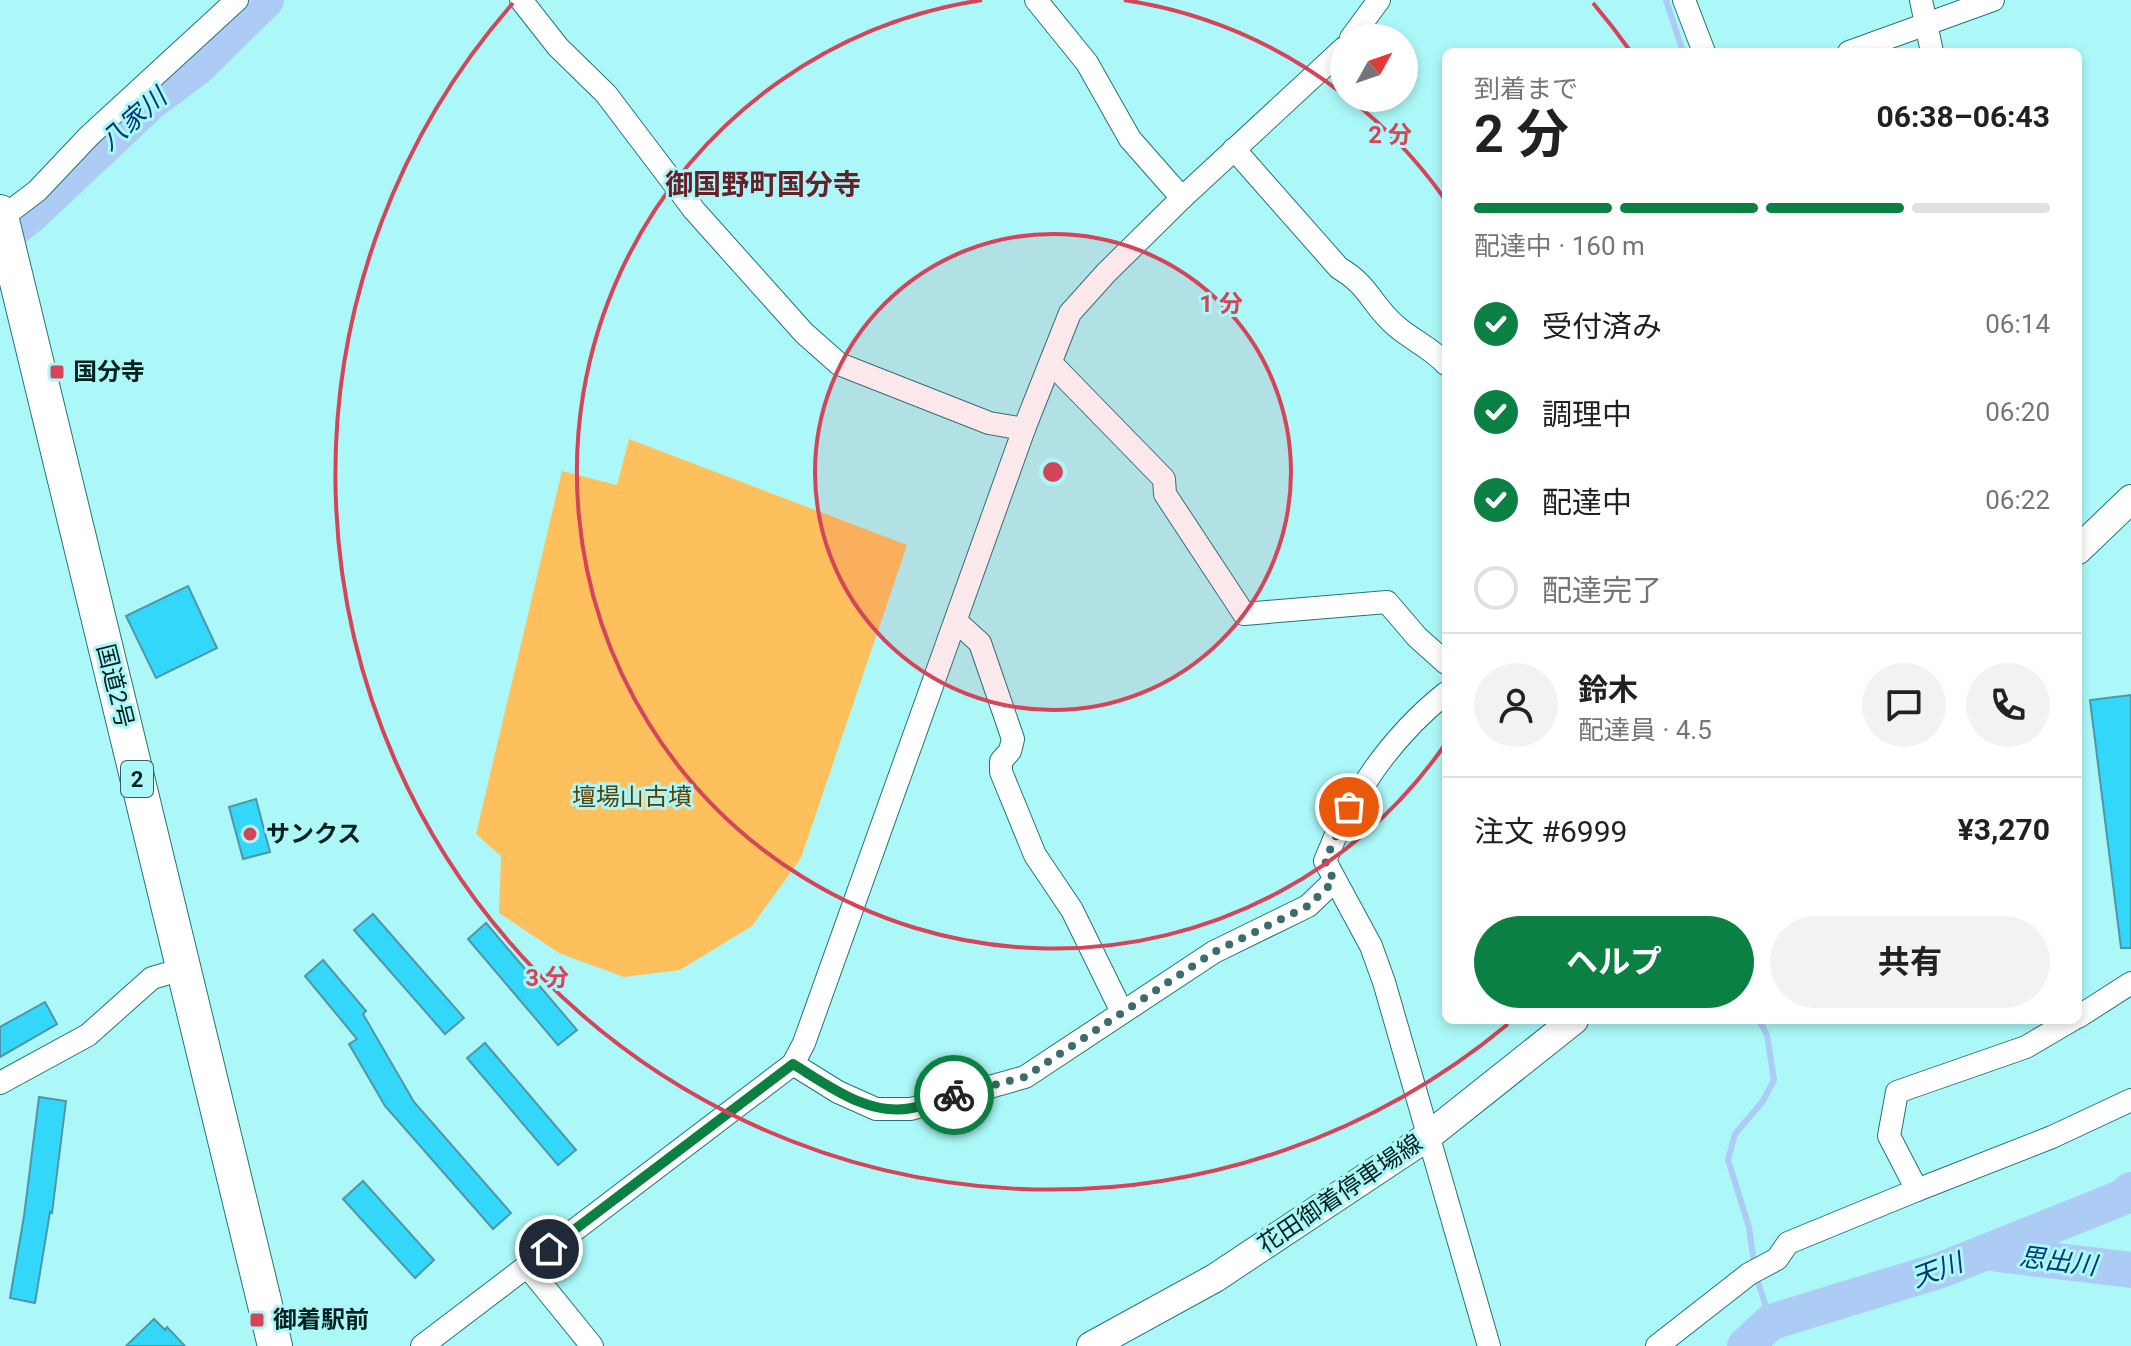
<!DOCTYPE html>
<html lang="ja">
<meta charset="utf-8">
<style>
body{margin:0;font-family:Roboto,"Noto Sans JP",sans-serif;background:#f2f2f2;color:#202124;height:100vh;display:flex;flex-direction:column;font-size:30px;white-space:nowrap}
*{box-sizing:border-box;margin:0}
p{font-size:26px;color:#757577}
.icon{flex:none;width:44px;height:44px;fill:none;stroke:currentColor;stroke-width:2;stroke-linecap:round;stroke-linejoin:round}
.map{position:relative;flex:1;overflow:hidden}
.panel{position:absolute;left:1442px;top:48px;width:640px;height:976px;display:flex;flex-direction:column;background:#fff;border-radius:12px;box-shadow:0 4px 12px #0003}
.panel>*{flex:none}
.needle{width:52px;rotate:50deg}
.tools{position:absolute;left:1330px;top:24px;display:grid;gap:16px}
.tools a{display:grid;place-items:center;width:88px;height:88px;border-radius:50%;background:#fff;box-shadow:0 4px 12px #0003;font-size:40px}
.pin{position:absolute;display:grid;place-items:center;width:68px;height:68px;color:#fff;margin:-34px;border:4px solid #fff;border-radius:50%;box-shadow:0 2px 8px #0007}
.courier{position:absolute;display:grid;place-items:center;width:80px;height:80px;margin:-40px;border:6px solid #0b8043;border-radius:50%;background:#fff;color:#222;box-shadow:0 2px 10px #0007}
.head em{font-style:normal;font-weight:700}
.head div{display:flex;flex-direction:column-reverse}
.head{display:flex;align-items:center;justify-content:space-between;height:136px;padding:0 32px}
h1{font-size:52px;font-weight:700;line-height:60px}
.bar{display:grid;grid-template-columns:repeat(4,1fr);gap:12px 8px;align-content:center;height:96px;padding:0 32px}
.bar i{height:10px;border-radius:6px;background:#e0e0e0}
.bar .on{background:#0b8043}
.bar p{grid-column:span 4}
.line{display:flex;align-items:center;gap:20px;padding:0 32px;border-top:2px solid #e0e0e0}
.line div{flex:1}
.round{display:grid;place-items:center;flex:none;width:84px;height:84px;border-radius:42px;background:#f2f2f2}
ol{padding:0 32px;list-style:none}
li{display:flex;align-items:center;gap:24px;height:88px}
li p{margin-inline-start:auto}
li .icon{padding:8px;border-radius:50%;background:#0b8043;color:#fff;stroke-width:4}
li:last-child{color:#757577}
li i{width:44px;height:44px;border:4px solid #e0e0e0;border-radius:50%}
.action{display:flex;gap:16px;margin-top:auto;padding:16px 32px}
.action a{flex:1;height:92px;border-radius:48px;background:#0b8043;color:#fff;font-size:32px;font-weight:700;line-height:92px;text-align:center}
.action a+a{background:#f2f2f2;color:#202124}
.map>svg:first-child{display:block}
.green{fill:#febf5d}
.lines{fill:none;stroke-linecap:round;stroke-linejoin:round}
.stream{stroke:#accbf5;stroke-width:6}
.river{stroke:#accbf5;stroke-width:36}
.building{fill:#33d7fa;stroke:#5096a7;stroke-width:2}
.minor-casing{stroke:#257475;stroke-width:24}
.major-casing{stroke:#257475;stroke-width:30}
.highway-casing{stroke:#257475;stroke-width:36}
.minor{stroke:#fff;stroke-width:22}
.major{stroke:#fff;stroke-width:28}
.highway{stroke:#fff;stroke-width:34}
.done{stroke:#3c6c6c;stroke-width:8;stroke-dasharray:0 14.4}
.route{stroke:#0b8043;stroke-width:10}
.ring{fill:none;stroke:#d5455a;stroke-width:4}
.poi-dot{fill:#d5455a;stroke:#acf8f8;stroke-width:3}
.labels{text-anchor:middle;dominant-baseline:central;stroke-width:6;stroke-linejoin:round;paint-order:stroke}
.shield{fill:#acf8f8;stroke:#346161;stroke-width:2}
.shield-label{font-size:22px;font-weight:bold;fill:#002020}
.poi-label{font-size:24px;font-weight:bold;fill:#002020;stroke:#acf8f8;text-anchor:start}
.street-label{font-size:24px;fill:#002020;stroke:#acf8f8}
.park-label{font-size:24px;fill:#5c3d03;stroke:#acf8f8}
.water-label{font-size:26px;font-style:italic;fill:#003776;stroke:#acf8f8}
.quarter-label{font-size:28px;font-weight:bold;fill:#66202a;stroke:#acf8f8}
.centre{fill:#d5455a;stroke:#acf8f8;stroke-width:4}
.ring-label{font-size:24px;text-anchor:middle;font-weight:bold;fill:#d5455a;stroke:#acf8f8;stroke-width:6;stroke-linejoin:round;paint-order:stroke}
</style>
<div class="map">
<svg width="2131" height="1346" viewBox="0 0 2131 1346">
<rect width="100%" height="100%" fill="#acf8f8"/>
<polygon class="green" points="629,439 907,545 801,858 752,926 680,970 624,977 559,953 499,913 501,856 476,834 562,471 617,485"/>
<g class="lines">
<g class="stream">
<polyline points="1666,0 1683,52"/>
<polyline points="1754,1264 1749,1227 1728,1160 1735,1134 1763,1101 1774,1080 1767,1035 1759,1020"/>
<polyline points="1756,1276 1771,1322"/>
</g>
<g class="river">
<polyline points="0,239 31,215 151,102 199,66 266,0"/>
<polyline points="1990,1253 2131,1270"/>
<polyline points="1745,1346 1771,1322 1941,1270 2121,1198 2131,1190"/>
</g>
</g>
<g class="building">
<polygon points="188,586 217,648 156,678 126,616"/>
<polygon points="2131,695 2131,948 2121,948 2090,700"/>
<polygon points="256,799 270,852 243,859 229,807"/>
<polygon points="373,914 464,1018 445,1034 354,930"/>
<polygon points="486,923 577,1030 558,1045 468,939"/>
<polygon points="323,960 366,1011 363,1014 414,1102 511,1213 493,1229 385,1106 349,1044 357,1039 305,976"/>
<polygon points="45,1002 57,1024 0,1057 0,1027"/>
<polygon points="485,1043 576,1150 558,1165 467,1058"/>
<polygon points="39,1097 66,1101 52,1213 50,1212 35,1303 10,1298 24,1216"/>
<polygon points="363,1181 434,1260 415,1278 343,1199"/>
<polygon points="154,1319 165,1330 167,1327 185,1346 126,1346"/>
</g>
<g class="lines">
<g class="minor-casing">
<g id="minor">
<polyline points="521,0 558,47 606,94 694,210 804,333 839,364 989,423 1024,429"/>
<polyline points="1036,0 1087,63 1130,139 1182,198"/>
<polyline points="1684,0 1704,52"/>
<polyline points="1921,0 1932,52"/>
<polyline points="1351,38 1379,0"/>
<polyline points="1849,52 1993,0"/>
<path d="M1234,149L1339,268C1369,285 1372,306 1396,326C1412,340 1431,348 1446,364"/>
<polyline points="0,219 37,191 89,136 237,0"/>
<polyline points="1052,364 1164,479 1165,494 1244,614 1387,602 1417,637 1446,663"/>
<polyline points="957,622 980,643 1013,739 1010,751 1001,761 1001,772 1035,855 1072,910 1122,1012"/>
<path d="M1446,693C1392,736 1350,796 1325,861L1371,946L1384,982L1489,1346"/>
<polyline points="2078,1017 2131,983"/>
<polyline points="793,1064 838,1092 876,1109 911,1109 1025,1077 1214,952 1308,906 1334,881"/>
<polyline points="0,1083 88,1035 152,978 183,969"/>
<polyline points="1917,1190 2052,1137 2131,1100"/>
<polyline points="527,1266 592,1346"/>
<polyline points="422,1346 793,1064 804,1043 1024,429 1070,313 1106,273 1182,198 1344,48"/>
<polyline points="1657,1346 1749,1274 1777,1259 1788,1243 1917,1190 1889,1136 1897,1092 2026,1047 2072,1020"/>
</g>
</g>
<g class="major-casing">
<g id="major">
<polyline points="2078,550 2131,499"/>
<polyline points="1091,1346 1215,1278 1427,1137 1574,1020"/>
</g>
</g>
<g class="highway-casing">
<polyline id="highway" points="0,212 275,1346"/>
</g>
<use href="#minor" class="minor"/>
<use href="#major" class="major"/>
<use href="#highway" class="highway"/>
</g>
<g class="lines">
<polyline class="done" points="954,1095 1025,1077 1214,952 1308,906 1334,881 1325,861 1349,807"/>
<path class="route" d="M549,1249L793,1064C829,1086 869,1117 912,1108C926,1105 940,1099 954,1095"/>
</g>
<circle cx="1053" cy="472" r="238" fill="#d5455a" fill-opacity=".12"/>
<g class="ring">
<circle cx="1053" cy="472" r="238"/>
<path d="M1444 746A477 477 0 1 1 982 0M1124 0A477 477 0 0 1 1343 94M1350 99A477 477 0 0 1 1444 198"/>
<path d="M1508 1024A715 715 0 0 1 513 3M1593 3A715 715 0 0 1 1631 52"/>
</g>
<g class="poi-dot">
<rect x="49" y="364" width="16" height="16" rx="4"/>
<circle cx="250" cy="834" r="8"/>
<rect x="249" y="1312" width="16" height="16" rx="4"/>
</g>
<g class="labels">
<rect class="shield" x="121" y="761" width="32" height="36" rx="6"/>
<g class="shield-label">
<text x="137" y="779">2</text>
</g>
<g class="poi-label">
<text x="73" y="372">国分寺</text>
<text x="266" y="834">サンクス</text>
<text x="273" y="1320">御着駅前</text>
</g>
<g class="street-label">
<text transform="translate(115 686) rotate(76)">国道2号</text>
<text transform="translate(1340 1194) rotate(-34)">花田御着停車場線</text>
</g>
<g class="park-label">
<text x="632" y="797">壇場山古墳</text>
</g>
<g class="water-label">
<text transform="translate(133 119) rotate(-41)">八家川</text>
<text transform="translate(2058 1261) rotate(7)">思出川</text>
<text transform="translate(1937 1270) rotate(-20)">天川</text>
</g>
<g class="quarter-label">
<text x="763" y="184">御国野町国分寺</text>
</g>
</g>
<circle cx="1053" cy="472" r="12" class="centre"/>
<g class="ring-label">
<text x="1390" y="143">2 分</text>
<text x="1221" y="312">1 分</text>
<text x="547" y="986">3 分</text>
</g>
</svg>
<div class="tools">
<a><svg class="needle" viewBox="-14 -14 28 28"><path d="M0-13l5 13h-10z" fill="#e53935"/><path d="M0 13l5-13h-10z" fill="#757577"/></svg></a>
</div>
<div class="pin" style="left:1349px;top:807px;background:#ea580c"><svg class="icon" aria-label="bag" viewBox="0 0 24 24"><path d="M5 8h14l-1 12H6zM9 8a3 3 0 0 1 6 0"/></svg></div>
<div class="pin" style="left:549px;top:1249px;background:#1f2937"><svg class="icon" aria-label="home" viewBox="0 0 24 24"><path d="M3 11l9-7 9 7M6 9v11h12V9"/></svg></div>
<div class="courier" style="left:954px;top:1095px"><svg class="icon" aria-label="bike" viewBox="0 0 24 24"><circle cx="6" cy="16" r="4"/><circle cx="18" cy="16" r="4"/><path d="M6 16l4-8h5l3 8M10 8l3 8H6M13 5h3"/></svg></div>
<section class="panel">
<div class="head"><div><h1>2 分</h1><p>到着まで</p></div><em>06:38–06:43</em></div>
<div class="bar"><i class="on"></i><i class="on"></i><i class="on"></i><i></i><p>配達中 · 160 m</p></div>
<ol>
<li><svg class="icon" aria-label="check" viewBox="0 0 24 24"><path d="M5 12l5 5 9-10"/></svg>受付済み<p>06:14</p></li>
<li><svg class="icon" aria-label="check" viewBox="0 0 24 24"><path d="M5 12l5 5 9-10"/></svg>調理中<p>06:20</p></li>
<li><svg class="icon" aria-label="check" viewBox="0 0 24 24"><path d="M5 12l5 5 9-10"/></svg>配達中<p>06:22</p></li>
<li><i></i>配達完了</li>
</ol>
<div class="line" style="height:144px"><a class="round"><svg class="icon" aria-label="person" viewBox="0 0 24 24"><circle cx="12" cy="8" r="4"/><path d="M4 21q1-7 8-7t8 7"/></svg></a><div><b>鈴木</b><p>配達員 · 4.5</p></div><a class="round"><svg class="icon" aria-label="chat" viewBox="0 0 24 24"><path d="M4 5h16v11H9l-5 4z"/></svg></a><a class="round"><svg class="icon" aria-label="phone" viewBox="0 0 24 24"><path d="M5 4h4l2 5-3 2q2 4 5 5l2-3 5 2v4C11 20 4 13 5 4z"/></svg></a></div>
<div class="line" style="height:104px"><div>注文 #6999</div><b>¥3,270</b></div>
<div class="action"><a>ヘルプ</a><a>共有</a></div>
</section>
</div>
